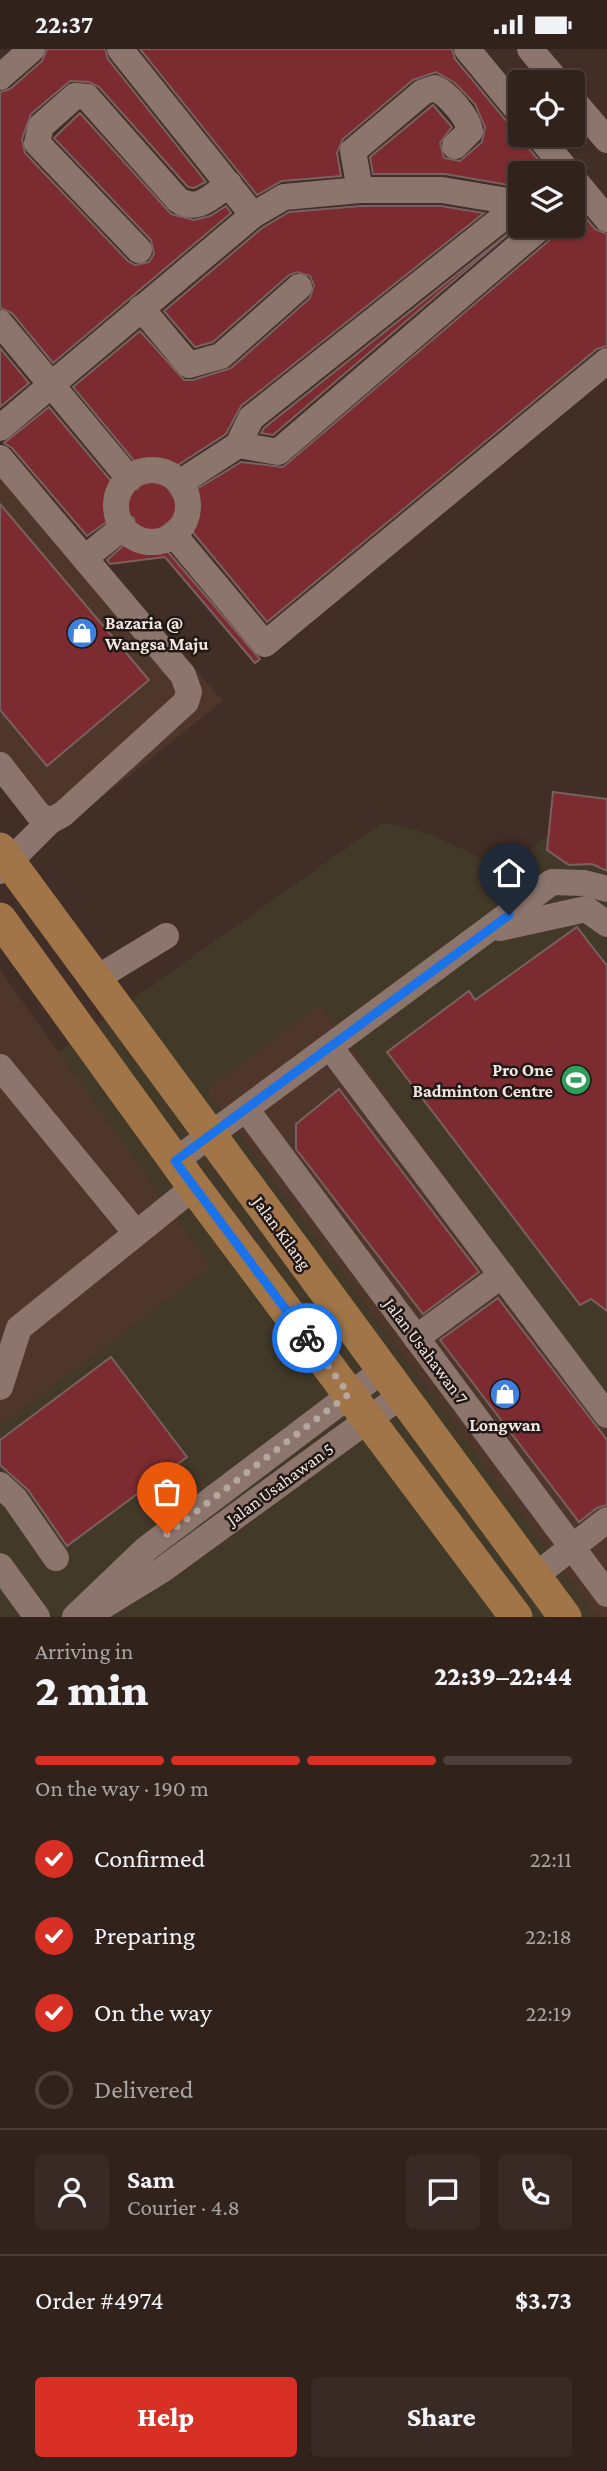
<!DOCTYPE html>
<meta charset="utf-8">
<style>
body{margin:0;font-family:"Crimson Pro",serif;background:#392a25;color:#f1f3f6;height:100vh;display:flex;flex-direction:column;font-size:26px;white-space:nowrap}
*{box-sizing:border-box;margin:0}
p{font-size:23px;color:#a8a4a3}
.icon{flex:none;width:38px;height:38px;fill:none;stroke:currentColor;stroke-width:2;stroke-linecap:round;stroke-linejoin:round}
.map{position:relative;height:1568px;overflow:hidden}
.side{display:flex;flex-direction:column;background:#31221c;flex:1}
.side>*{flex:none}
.buttons{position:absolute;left:508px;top:21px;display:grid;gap:14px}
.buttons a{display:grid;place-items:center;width:77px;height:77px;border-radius:7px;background:#31221c;box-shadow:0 2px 5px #0004,0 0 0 2px #4c3f3b;font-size:35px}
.pin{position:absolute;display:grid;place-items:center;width:60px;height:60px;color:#fff;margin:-72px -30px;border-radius:50% 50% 50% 0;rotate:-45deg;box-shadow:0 0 7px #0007}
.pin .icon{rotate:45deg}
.courier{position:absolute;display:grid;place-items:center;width:70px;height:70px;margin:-35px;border:5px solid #1a73e8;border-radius:50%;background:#fff;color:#222;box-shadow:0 2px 9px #0007}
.head em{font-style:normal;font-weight:800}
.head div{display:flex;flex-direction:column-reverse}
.head{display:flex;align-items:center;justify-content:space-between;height:119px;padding:0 35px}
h1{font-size:46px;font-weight:800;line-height:52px}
.bar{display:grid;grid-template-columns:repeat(4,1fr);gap:10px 7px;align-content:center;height:84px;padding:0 35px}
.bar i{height:9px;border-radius:5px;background:#4c3f3b}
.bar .on{background:#d93025}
.bar p{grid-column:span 4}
.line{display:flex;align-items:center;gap:18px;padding:0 35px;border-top:2px solid #4c3f3b}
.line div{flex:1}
.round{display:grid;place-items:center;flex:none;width:74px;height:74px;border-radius:7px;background:#392a25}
ol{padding:0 35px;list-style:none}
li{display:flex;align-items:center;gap:21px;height:77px}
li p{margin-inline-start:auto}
li .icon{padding:7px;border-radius:50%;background:#d93025;color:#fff;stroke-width:4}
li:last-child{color:#a8a4a3}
li i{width:38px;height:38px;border:4px solid #4c3f3b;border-radius:50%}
.button{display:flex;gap:14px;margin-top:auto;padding:14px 35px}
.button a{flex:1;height:80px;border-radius:7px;background:#d93025;color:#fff;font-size:28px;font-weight:800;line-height:80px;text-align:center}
.button a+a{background:#392a25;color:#f1f3f6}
.status{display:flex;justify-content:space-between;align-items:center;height:49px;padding:0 35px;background:#31221c;direction:ltr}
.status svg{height:19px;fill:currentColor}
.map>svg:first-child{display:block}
.built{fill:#4e362b}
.industrial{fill:#433929}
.building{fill:#7c2c30;stroke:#796160;stroke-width:2}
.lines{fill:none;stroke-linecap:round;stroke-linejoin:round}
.minor{stroke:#8b756c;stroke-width:26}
.major{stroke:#a17547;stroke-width:33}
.done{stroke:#b5a6a0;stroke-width:7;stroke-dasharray:0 12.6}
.route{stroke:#1a73e8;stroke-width:9}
.labels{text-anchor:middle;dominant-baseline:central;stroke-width:5;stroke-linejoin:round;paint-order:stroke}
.poi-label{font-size:18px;font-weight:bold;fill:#f4e7e2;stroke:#211815;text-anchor:start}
.street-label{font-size:18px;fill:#f4e7e2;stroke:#211815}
</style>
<div class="status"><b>22:37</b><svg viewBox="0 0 49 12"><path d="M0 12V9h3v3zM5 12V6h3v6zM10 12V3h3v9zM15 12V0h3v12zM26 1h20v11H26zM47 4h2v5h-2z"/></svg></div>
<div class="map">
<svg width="607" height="1568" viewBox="0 0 607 1568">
<rect width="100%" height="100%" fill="#412e26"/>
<g class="built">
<polygon points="0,398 223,652 48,791 0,730"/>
<polygon points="0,921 211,1217 0,1377"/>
<polygon points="320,956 607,1348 607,1568 597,1568 206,1041"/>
</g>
<polygon class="industrial" points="607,756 607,1348 320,956 206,1041 597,1568 0,1568 0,1377 211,1217 58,1003 383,773 432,786 507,821 549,785"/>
<g class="building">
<polygon points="47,0 105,0 108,10 206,133 194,139 188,138 99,38 89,33 70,32 31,65 22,90 25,104 128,212 135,216 149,213 154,205 151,191 54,89 80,64 171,165 194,171 210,167 226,157 231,164 53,314 12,264 0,259 0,43 10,40 42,12"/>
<polygon points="140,0 452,0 455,10 508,74 520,79 526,96 549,124 520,124 520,138 445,125 373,125 370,108 433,56 452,78 440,94 444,109 460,112 482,93 485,78 475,55 455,34 436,23 413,31 343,90 337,104 341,127 282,132 257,146"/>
<polygon points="572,153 595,180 607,185 607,297 597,300 267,573 186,475 171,471 160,480 162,496 260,610 255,614 165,508 110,515 107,511 136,485 134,469 119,464 87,487 12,399 4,394 49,358 116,438 123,443 137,440 143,433 140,419 73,338 140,282 184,331 193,331 231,319 310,249 314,236 310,227 297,223 289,226 213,293 195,298 164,262 262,179 289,163 361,157 441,157 484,164 241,357 226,385 172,420 165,434 173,447 182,449 241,413 283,418 552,189 557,177 572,177"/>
<polygon points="520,175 273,386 261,384 264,379"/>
<polygon points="0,299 29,334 0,358"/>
<polygon points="0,455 149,631 47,717 0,661"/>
<polygon points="553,743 607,750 607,822 592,815 569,816 547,801"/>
<polygon points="577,878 607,917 607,1262 591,1250 580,1256 387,1003 469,942 475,951"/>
<polygon points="339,1040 479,1223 423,1265 296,1100 296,1075"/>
<polygon points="498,1249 607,1391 607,1456 597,1459 579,1473 440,1291"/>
<polygon points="111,1308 187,1408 67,1497 28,1441 0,1416 0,1391"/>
</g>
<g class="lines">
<g class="minor">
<polyline points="120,0 253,166"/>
<polyline points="467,0 520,64"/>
<polyline points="530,0 558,33"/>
<polyline points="0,28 32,0"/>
<polyline points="572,50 607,91"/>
<polyline points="538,86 569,124"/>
<polyline points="572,128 607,170"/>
<path d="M360,141L353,102L423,43L435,39C448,45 468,68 470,82L455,97"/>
<path d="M139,201L37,94L41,77L75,47L87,48L178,151C198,164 212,147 229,135"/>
<polyline points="141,259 189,316 221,307 299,238"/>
<polyline points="0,274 128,428"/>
<polyline points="0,379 253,166 284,148 360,141 442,141 520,154"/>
<polyline points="238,396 278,403 542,177"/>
<polyline points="0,409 183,626 189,643 186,653 63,765 50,772 0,822"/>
<circle cx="152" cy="457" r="36"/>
<polyline points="181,433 238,396 251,369 520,155"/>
<polyline points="174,486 265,595 607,312"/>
<polyline points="96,500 122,479"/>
<polyline points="0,716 39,766 50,772"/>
<polyline points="500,879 586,860 607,875"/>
<polyline points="97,929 166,887"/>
<polyline points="330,998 607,1366"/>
<polyline points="0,1018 136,1184"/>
<polyline points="246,1060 607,1545"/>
<polyline points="175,1112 552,833 584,834 607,840"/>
<polyline points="416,1289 502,1226"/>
<polyline points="0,1338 19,1279 194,1138"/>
<polyline points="0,1436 15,1450 56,1509"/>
<polyline points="0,1517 37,1568"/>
<polyline points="535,1527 607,1471"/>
<polyline points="100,1559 162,1521 402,1346"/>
<polyline points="75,1568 146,1500 383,1321"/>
</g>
<g class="major">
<polyline points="0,800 565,1568"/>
<polyline points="0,870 194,1138 516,1568"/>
</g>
</g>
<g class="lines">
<polyline class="done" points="167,1485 349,1345 307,1289"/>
<polyline class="route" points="307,1289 175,1112 509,866"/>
</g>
<defs>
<g id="shop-disc" transform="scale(1.575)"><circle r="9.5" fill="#3f7fe0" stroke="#211815"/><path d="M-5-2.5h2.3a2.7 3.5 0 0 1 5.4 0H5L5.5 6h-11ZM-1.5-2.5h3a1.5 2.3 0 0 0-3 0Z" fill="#fff"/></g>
<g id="stadium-disc" transform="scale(1.575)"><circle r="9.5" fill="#2e9e5b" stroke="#211815"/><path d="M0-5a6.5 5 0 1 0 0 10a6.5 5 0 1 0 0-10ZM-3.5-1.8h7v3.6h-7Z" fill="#fff"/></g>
</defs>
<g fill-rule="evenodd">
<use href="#shop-disc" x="82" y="584"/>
<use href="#stadium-disc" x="576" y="1031"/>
<use href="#shop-disc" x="505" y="1345"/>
</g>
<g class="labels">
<g class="poi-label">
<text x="105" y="574">Bazaria @<tspan x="105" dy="21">Wangsa Maju</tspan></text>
<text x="553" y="1021" text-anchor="end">Pro One<tspan x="553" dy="21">Badminton Centre</tspan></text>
<text x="505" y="1376" text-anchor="middle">Longwan</text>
</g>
<g class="street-label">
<text transform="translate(282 1184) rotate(54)">Jalan Kilang</text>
<text transform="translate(426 1302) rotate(53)">Jalan Usahawan 7</text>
<text transform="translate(280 1435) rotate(-36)">Jalan Usahawan 5</text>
</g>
</g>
</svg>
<div class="buttons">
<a><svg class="icon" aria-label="locate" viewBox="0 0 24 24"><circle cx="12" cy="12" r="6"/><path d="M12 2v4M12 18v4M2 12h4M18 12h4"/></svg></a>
<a><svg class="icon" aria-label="layers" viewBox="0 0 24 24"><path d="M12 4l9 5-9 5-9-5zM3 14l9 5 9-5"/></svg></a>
</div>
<div class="pin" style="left:167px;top:1485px;background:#ea580c"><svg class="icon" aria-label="bag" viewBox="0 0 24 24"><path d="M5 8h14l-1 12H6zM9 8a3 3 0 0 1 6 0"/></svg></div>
<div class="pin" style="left:509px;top:866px;background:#1f2937"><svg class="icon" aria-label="home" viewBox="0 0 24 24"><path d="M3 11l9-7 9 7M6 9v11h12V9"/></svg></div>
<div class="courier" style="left:307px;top:1289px"><svg class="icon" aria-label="bike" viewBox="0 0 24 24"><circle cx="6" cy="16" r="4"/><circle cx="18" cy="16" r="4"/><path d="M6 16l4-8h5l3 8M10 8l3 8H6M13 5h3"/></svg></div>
</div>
<section class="side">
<div class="head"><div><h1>2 min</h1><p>Arriving in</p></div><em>22:39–22:44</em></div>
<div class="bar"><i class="on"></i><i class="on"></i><i class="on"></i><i></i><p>On the way · 190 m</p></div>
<ol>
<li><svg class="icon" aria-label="check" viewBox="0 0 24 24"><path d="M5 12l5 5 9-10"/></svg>Confirmed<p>22:11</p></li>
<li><svg class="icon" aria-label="check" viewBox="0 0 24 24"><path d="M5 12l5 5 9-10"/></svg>Preparing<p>22:18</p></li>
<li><svg class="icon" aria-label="check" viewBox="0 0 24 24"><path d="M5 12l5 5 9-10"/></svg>On the way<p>22:19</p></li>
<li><i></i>Delivered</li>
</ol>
<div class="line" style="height:126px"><a class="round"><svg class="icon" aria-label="person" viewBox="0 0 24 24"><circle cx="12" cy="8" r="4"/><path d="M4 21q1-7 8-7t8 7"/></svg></a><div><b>Sam</b><p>Courier · 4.8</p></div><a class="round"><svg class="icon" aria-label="chat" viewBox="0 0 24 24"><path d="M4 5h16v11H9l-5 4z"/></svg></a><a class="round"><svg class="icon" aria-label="phone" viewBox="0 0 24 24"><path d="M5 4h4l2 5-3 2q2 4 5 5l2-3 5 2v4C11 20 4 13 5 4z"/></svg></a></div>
<div class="line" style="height:91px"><div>Order #4974</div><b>$3.73</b></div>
<div class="button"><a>Help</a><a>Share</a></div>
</section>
